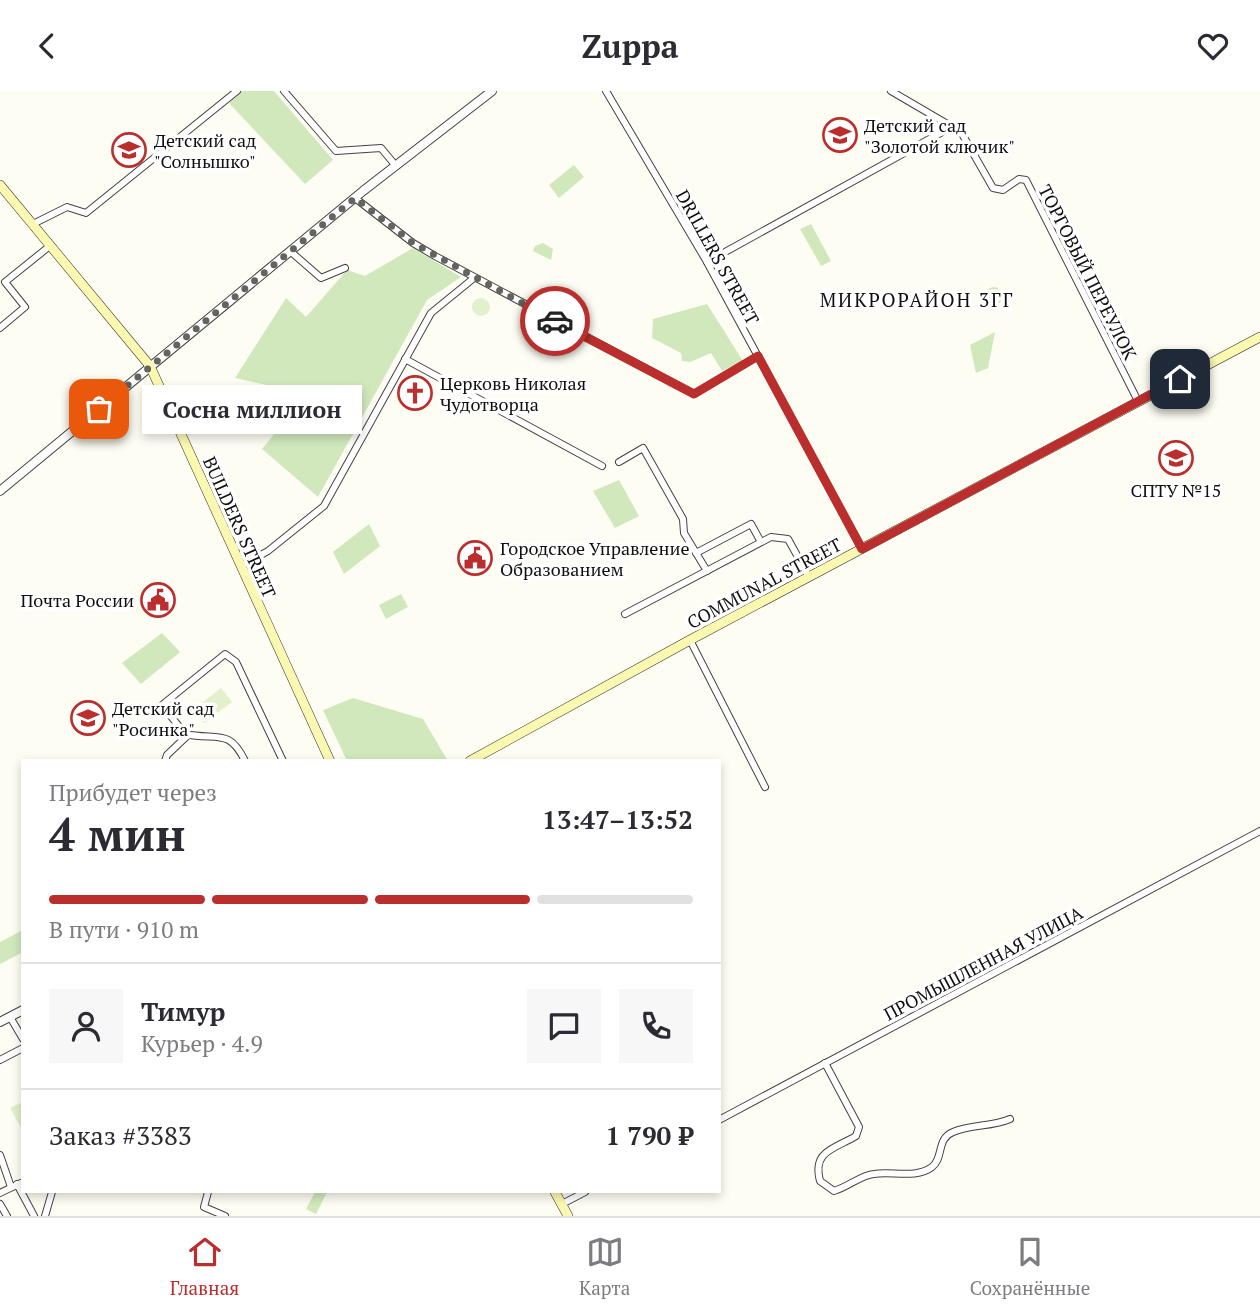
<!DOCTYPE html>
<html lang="ru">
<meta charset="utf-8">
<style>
body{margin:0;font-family:"PT Serif",serif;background:#f7f7f7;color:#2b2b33;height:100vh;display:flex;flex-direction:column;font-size:26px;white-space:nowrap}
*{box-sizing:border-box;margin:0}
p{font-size:23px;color:#7c7c81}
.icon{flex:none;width:38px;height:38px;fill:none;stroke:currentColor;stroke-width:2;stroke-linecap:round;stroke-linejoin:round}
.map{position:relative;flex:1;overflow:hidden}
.panel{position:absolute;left:21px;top:668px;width:700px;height:434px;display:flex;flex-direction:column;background:#fff;border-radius:0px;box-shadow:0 4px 10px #0003}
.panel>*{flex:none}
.pin{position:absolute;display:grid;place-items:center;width:60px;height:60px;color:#fff;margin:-30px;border-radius:14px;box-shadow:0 4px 10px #0006}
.courier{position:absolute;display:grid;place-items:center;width:70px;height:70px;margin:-35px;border:5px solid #ba2f2d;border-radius:50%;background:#fff;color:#222;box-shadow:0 2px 9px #0007}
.bubble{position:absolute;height:49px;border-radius:0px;background:#fff;box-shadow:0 4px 10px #0003;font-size:23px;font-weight:600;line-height:49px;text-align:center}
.head em{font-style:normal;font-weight:600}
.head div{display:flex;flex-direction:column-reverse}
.head{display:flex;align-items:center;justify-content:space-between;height:119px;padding:0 28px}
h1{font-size:46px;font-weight:600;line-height:52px}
.bar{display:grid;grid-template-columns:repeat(4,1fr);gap:10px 7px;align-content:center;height:84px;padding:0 28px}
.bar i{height:9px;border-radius:5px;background:#e1e1e2}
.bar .current{background:#ba2f2d}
.bar p{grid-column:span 4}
.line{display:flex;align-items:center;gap:18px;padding:0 28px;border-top:2px solid #e1e1e2}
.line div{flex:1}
.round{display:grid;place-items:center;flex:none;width:74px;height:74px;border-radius:0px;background:#f7f7f7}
header{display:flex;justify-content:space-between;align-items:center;height:91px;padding:0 28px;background:#fff;font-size:32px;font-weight:600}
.menu{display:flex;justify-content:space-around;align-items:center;height:98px;border-top:2px solid #e1e1e2;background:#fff;font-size:19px;color:#7c7c81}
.menu a{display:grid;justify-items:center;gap:4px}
.menu .current{color:#ba2f2d}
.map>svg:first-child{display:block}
.park{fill:#d1e8bd}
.pitch{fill:#e2f0ce}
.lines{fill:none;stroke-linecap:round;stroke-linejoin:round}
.minor-casing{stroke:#434343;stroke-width:8}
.tertiary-casing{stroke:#434343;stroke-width:10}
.secondary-casing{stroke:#323232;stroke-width:10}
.minor{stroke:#fff;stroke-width:6}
.tertiary{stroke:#fff;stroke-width:8}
.secondary{stroke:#fbf8b1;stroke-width:9}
.done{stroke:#63635f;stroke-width:7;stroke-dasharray:0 12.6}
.route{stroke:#ba2f2d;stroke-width:9}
.labels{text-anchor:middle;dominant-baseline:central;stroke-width:7;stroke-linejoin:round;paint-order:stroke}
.poi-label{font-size:18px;fill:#101010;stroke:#fff;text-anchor:start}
.street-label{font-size:18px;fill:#101010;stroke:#fff}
.neighbourhood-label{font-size:19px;letter-spacing:2px;fill:#101010;stroke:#fff}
</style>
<header><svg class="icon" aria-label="back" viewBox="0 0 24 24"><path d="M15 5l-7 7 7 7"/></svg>Zuppa<svg class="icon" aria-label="heart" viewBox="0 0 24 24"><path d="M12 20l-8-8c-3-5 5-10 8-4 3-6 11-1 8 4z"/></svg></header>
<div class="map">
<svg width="1260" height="1125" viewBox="0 0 1260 1125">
<rect width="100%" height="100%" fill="#fefdf3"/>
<g class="park">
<polygon points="243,0 274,0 333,69 305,93 229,12"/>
<polygon points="574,74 584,86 559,107 549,94"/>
<polygon points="811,133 831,170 821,175 800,138"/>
<polygon points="543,152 553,158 551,169 533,160 535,155"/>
<polygon points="413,157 461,186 427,209 318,406 262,358 296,316 271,295 235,287 286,207 306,226 347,179 365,185"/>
<circle cx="994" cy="205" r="9"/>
<polygon points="707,213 743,270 722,280 711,262 690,271 682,270 681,262 652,247 653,228"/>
<polygon points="995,241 988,277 976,282 970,254"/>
<polygon points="619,389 639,425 615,437 593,400"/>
<polygon points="369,433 380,455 344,483 333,461"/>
<polygon points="401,503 408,516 386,528 379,514"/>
<polygon points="162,542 180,561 141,593 122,572"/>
<polygon points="353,607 423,628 448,670 347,670 323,619"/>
<polygon points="23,839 23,861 0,873 0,851"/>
<polygon points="315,1101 327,1101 316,1123 306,1118"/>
</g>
<g class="pitch">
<circle cx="481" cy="216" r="9"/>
<polygon points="221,597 232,611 204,632 193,619"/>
<polygon points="23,1011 23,1036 21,1037 10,1017"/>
</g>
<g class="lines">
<g class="minor-casing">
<g id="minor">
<polyline points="284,0 336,60 381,57 396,75"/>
<polyline points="606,0 707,171 862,458"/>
<polyline points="891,0 961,41 993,97 1003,99 1019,88 1026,89 1138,310"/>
<polyline points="355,107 413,152 435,165 694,303 758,265"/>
<polyline points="33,133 67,116 86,122 237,0"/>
<polyline points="290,160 321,187 345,177"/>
<polyline points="707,171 953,35"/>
<polyline points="0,237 25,216 5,191 51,154"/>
<polyline points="405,268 602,375"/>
<polyline points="619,371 643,357 683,428 684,442 707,480"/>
<polyline points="696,462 751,433 761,451"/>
<polyline points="241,475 268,460 324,415 431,222 474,187"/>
<polyline points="625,523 771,446 788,448 809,486"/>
<polyline points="690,549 765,696"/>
<polyline points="165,670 167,664 188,644"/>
<path d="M245,670C229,636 216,650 185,643L162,614L225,563L236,571L283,670"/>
<polyline points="10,926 23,948"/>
<polyline points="0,969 23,957"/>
<path d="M825,972L859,1036L856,1045C834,1058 812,1060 820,1090L834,1100C848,1096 861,1084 874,1083C892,1080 916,1088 932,1076C944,1067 936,1048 953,1041C971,1033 992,1036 1010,1028"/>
<polyline points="719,1029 1260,740"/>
<polyline points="0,1064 11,1096"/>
<polyline points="17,1093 34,1125"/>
<polyline points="208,1101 204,1116 225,1125"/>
<polyline points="0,1102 23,1091"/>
<polyline points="0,1113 7,1125"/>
<polyline points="562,1113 585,1101"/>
<polyline points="45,1125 52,1101"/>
</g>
</g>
<g class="tertiary-casing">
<g id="tertiary">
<polyline points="0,400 363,100 492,0"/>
<polyline points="0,931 23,919"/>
</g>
</g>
<g class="secondary-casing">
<g id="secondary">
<polyline points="0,94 150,275 330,670"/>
<polyline points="470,670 690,549 1260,246"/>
<polyline points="555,1101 568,1125"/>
</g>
</g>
<use href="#minor" class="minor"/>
<use href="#tertiary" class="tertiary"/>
<use href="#secondary" class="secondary"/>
</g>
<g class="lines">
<polyline class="done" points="99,318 355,107 413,152 555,230"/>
<polyline class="route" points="555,230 694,303 758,265 862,458 1180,288"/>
</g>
<defs>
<g id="school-ring" transform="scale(1.75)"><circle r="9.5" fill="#fff" stroke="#ba2f2d" stroke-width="1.5"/><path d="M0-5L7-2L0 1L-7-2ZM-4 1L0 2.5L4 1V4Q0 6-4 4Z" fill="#ba2f2d"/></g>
<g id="church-ring" transform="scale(1.75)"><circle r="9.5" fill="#fff" stroke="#ba2f2d" stroke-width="1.5"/><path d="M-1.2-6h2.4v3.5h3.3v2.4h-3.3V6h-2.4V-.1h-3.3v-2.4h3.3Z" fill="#ba2f2d"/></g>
<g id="university-ring" transform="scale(1.75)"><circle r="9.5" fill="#fff" stroke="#ba2f2d" stroke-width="1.5"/><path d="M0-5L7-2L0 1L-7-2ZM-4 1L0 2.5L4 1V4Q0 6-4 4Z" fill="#ba2f2d"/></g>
<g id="civic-ring" transform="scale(1.75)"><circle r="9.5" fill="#fff" stroke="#ba2f2d" stroke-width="1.5"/><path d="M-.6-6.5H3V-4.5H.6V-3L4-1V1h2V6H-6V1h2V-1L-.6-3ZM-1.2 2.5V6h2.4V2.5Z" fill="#ba2f2d"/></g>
</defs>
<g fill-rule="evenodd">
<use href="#school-ring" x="840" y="44"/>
<use href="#school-ring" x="129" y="59"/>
<use href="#church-ring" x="415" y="302"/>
<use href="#university-ring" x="1176" y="367"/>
<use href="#civic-ring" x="475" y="467"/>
<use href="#civic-ring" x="158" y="509"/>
<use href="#school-ring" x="88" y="627"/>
</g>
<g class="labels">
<g class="poi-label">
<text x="864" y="34">Детский сад<tspan x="864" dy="21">"Золотой ключик"</tspan></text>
<text x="154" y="49">Детский сад<tspan x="154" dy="21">"Солнышко"</tspan></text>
<text x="440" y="292">Церковь Николая<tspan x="440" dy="21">Чудотворца</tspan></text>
<text x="1176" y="399" text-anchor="middle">СПТУ №15</text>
<text x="500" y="457">Городское Управление<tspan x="500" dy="21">Образованием</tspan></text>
<text x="134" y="509" text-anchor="end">Почта России</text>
<text x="112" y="617">Детский сад<tspan x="112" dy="21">"Росинка"</tspan></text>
</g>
<g class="street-label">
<text transform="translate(718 166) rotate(61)">DRILLERS STREET</text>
<text transform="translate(1088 181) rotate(63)">ТОРГОВЫЙ ПЕРЕУЛОК</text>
<text transform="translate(240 436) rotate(66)">BUILDERS STREET</text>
<text transform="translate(764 492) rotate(-28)">COMMUNAL STREET</text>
<text transform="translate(983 872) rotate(-28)">ПРОМЫШЛЕННАЯ УЛИЦА</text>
</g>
<g class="neighbourhood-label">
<text x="917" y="208">МИКРОРАЙОН 3ГГ</text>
</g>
</g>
</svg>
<div class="pin" style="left:99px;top:318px;background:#ea580c"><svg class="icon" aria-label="bag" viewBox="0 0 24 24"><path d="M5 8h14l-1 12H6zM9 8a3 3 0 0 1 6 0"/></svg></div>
<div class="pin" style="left:1180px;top:288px;background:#1f2937"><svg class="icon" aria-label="home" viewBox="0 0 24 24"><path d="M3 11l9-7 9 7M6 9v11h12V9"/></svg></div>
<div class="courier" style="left:555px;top:230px"><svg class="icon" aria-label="car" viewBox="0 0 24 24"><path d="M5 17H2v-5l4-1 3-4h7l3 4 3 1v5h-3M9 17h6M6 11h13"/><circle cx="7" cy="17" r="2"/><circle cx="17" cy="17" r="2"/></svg></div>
<div class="bubble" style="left:142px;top:294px;width:220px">Сосна миллион</div>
<section class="panel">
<div class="head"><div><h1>4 мин</h1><p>Прибудет через</p></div><em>13:47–13:52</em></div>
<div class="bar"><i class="current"></i><i class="current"></i><i class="current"></i><i></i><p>В пути · 910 m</p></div>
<div class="line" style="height:126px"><a class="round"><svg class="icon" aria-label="person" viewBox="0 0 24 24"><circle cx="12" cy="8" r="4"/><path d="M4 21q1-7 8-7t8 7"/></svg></a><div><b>Тимур</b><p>Курьер · 4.9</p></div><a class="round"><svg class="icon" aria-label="chat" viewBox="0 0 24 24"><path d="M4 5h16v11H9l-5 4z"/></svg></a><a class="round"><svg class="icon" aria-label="phone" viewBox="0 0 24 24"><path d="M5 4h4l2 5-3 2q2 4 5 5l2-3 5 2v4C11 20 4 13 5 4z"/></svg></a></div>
<div class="line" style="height:91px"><div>Заказ #3383</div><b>1 790 ₽</b></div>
</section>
</div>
<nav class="menu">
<a class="current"><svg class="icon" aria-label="home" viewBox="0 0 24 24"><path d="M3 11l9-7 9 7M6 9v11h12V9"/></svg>Главная</a>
<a><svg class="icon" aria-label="map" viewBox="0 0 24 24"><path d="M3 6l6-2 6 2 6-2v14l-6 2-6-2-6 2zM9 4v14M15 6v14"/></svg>Карта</a>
<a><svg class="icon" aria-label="saved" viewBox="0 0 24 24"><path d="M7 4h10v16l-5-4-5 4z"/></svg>Сохранённые</a>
</nav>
